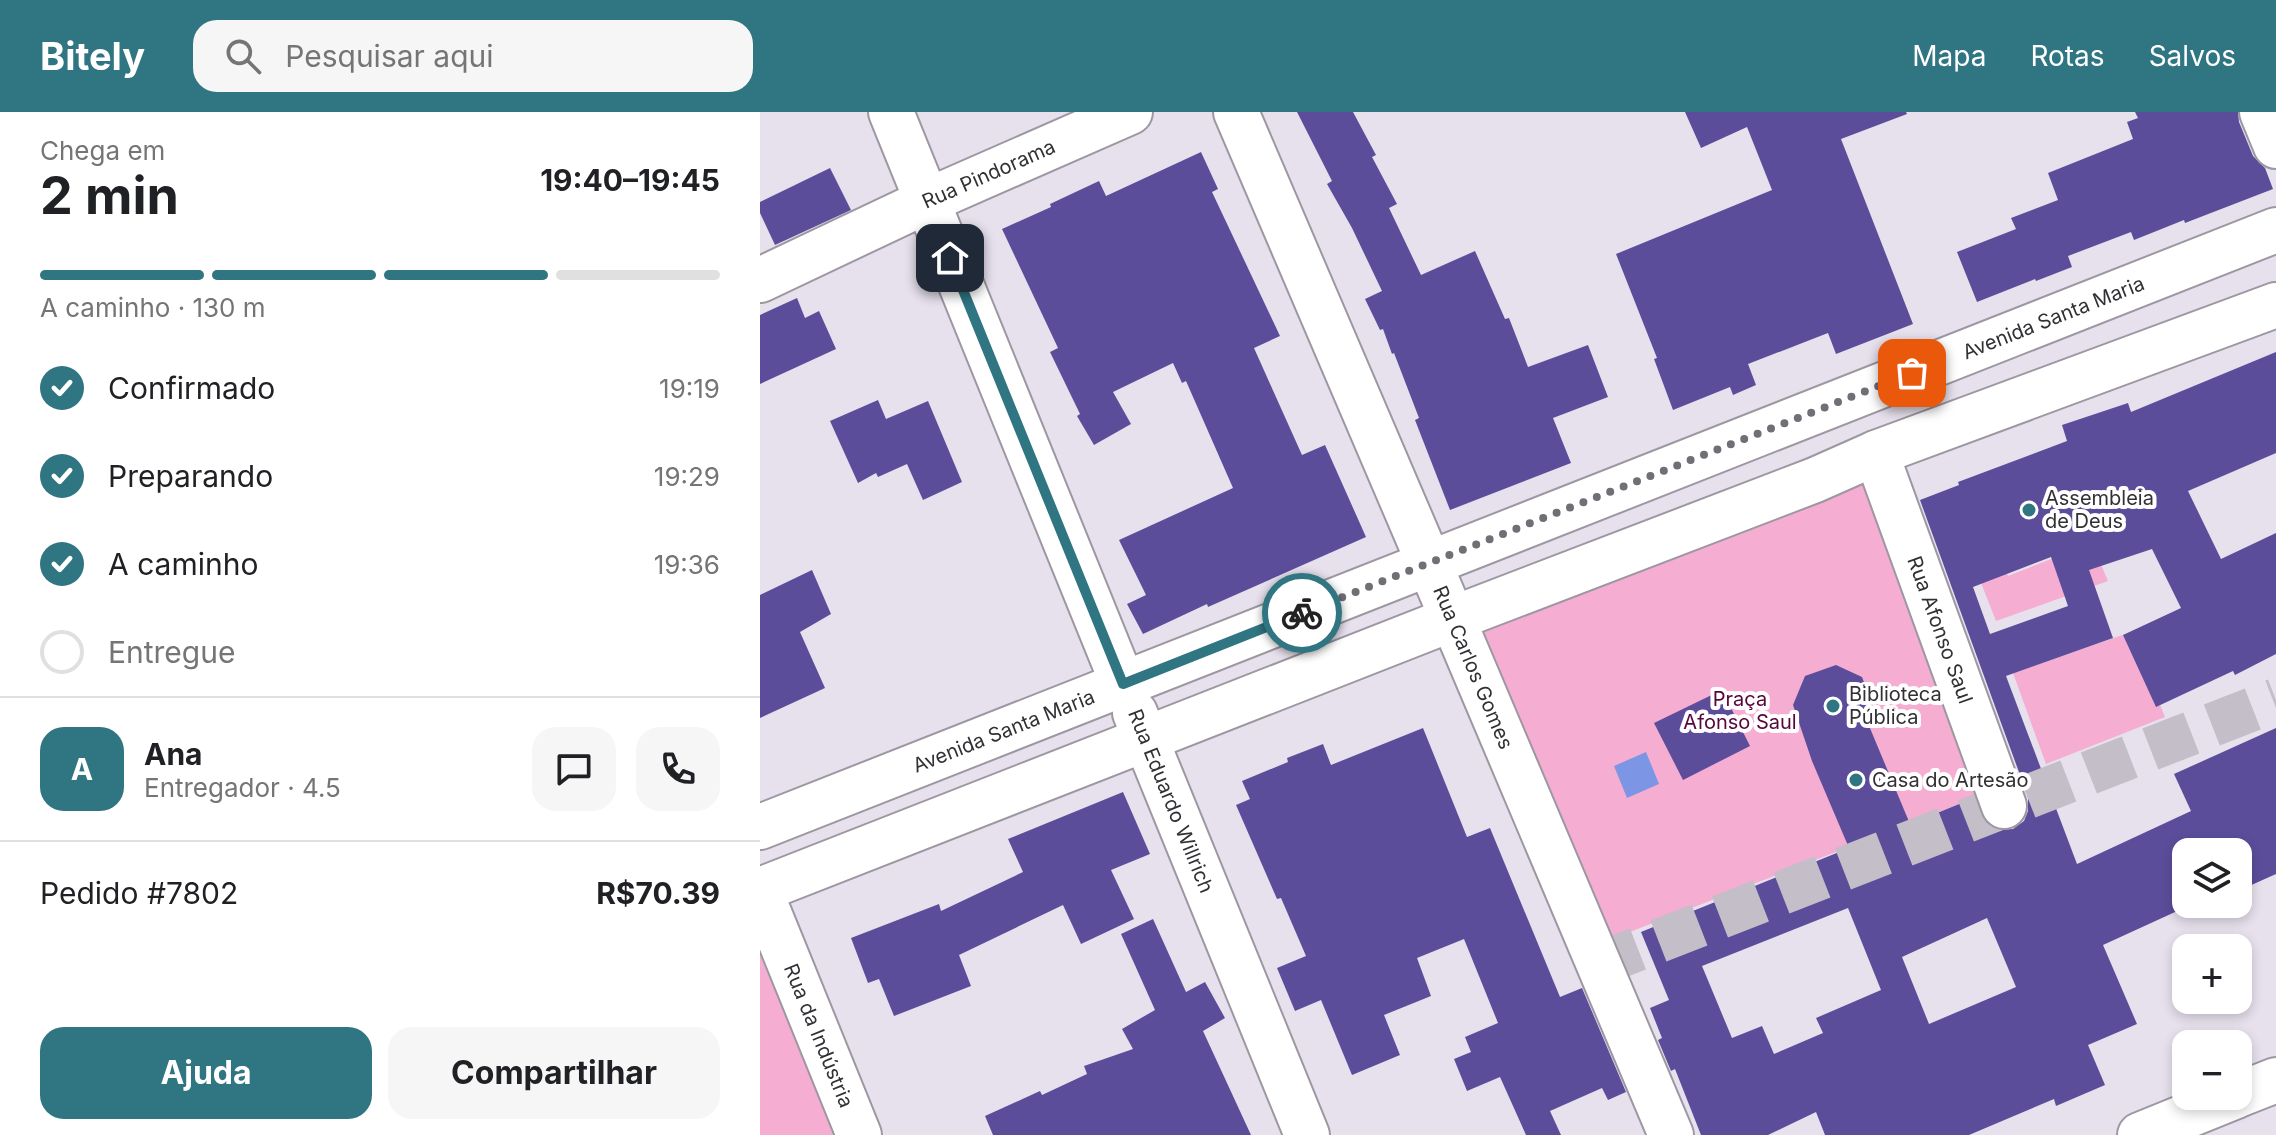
<!DOCTYPE html>
<html lang="pt">
<meta charset="utf-8">
<style>
body{margin:0;font-family:Inter,sans-serif;background:#f6f6f6;color:#202124;height:100vh;display:flex;flex-direction:column;font-size:30px;white-space:nowrap}
*{box-sizing:border-box;margin:0}
p{font-size:26px;color:#757577}
.icon{flex:none;width:44px;height:44px;fill:none;stroke:currentColor;stroke-width:2;stroke-linecap:round;stroke-linejoin:round}
.map{position:relative;flex:1;overflow:hidden}
.details{display:flex;flex-direction:column;background:#fff;width:760px}
.details>*{flex:none}
.fabs{position:absolute;left:1412px;top:726px;display:grid;gap:16px}
.fabs a{display:grid;place-items:center;width:80px;height:80px;border-radius:16px;background:#fff;box-shadow:0 4px 12px #0003;font-size:40px}
.pin{position:absolute;display:grid;place-items:center;width:68px;height:68px;color:#fff;margin:-34px;border-radius:16px;box-shadow:0 4px 12px #0006}
.courier{position:absolute;display:grid;place-items:center;width:80px;height:80px;margin:-40px;border:6px solid #2f7582;border-radius:50%;background:#fff;color:#222;box-shadow:0 2px 10px #0007}
.summary em{font-style:normal;font-weight:700}
.summary div{display:flex;flex-direction:column-reverse}
.summary{display:flex;align-items:center;justify-content:space-between;height:136px;padding:0 40px}
h1{font-size:52px;font-weight:700;line-height:60px}
.bar{display:grid;grid-template-columns:repeat(4,1fr);gap:12px 8px;align-content:center;height:96px;padding:0 40px}
.bar i{height:10px;border-radius:6px;background:#e0e0e0}
.bar .active{background:#2f7582}
.bar p{grid-column:span 4}
.line{display:flex;align-items:center;gap:20px;padding:0 40px;border-top:2px solid #e0e0e0}
.line div{flex:1}
.round{display:grid;place-items:center;flex:none;width:84px;height:84px;border-radius:24px;background:#f6f6f6}
ol{padding:0 40px;list-style:none}
li{display:flex;align-items:center;gap:24px;height:88px}
li p{margin-inline-start:auto}
li .icon{padding:8px;border-radius:50%;background:#2f7582;color:#fff;stroke-width:4}
li:last-child{color:#757577}
li i{width:44px;height:44px;border:4px solid #e0e0e0;border-radius:50%}
.primary-button{display:flex;gap:16px;margin-top:auto;padding:16px 40px}
.primary-button a{flex:1;height:92px;border-radius:24px;background:#2f7582;color:#fff;font-size:32px;font-weight:700;line-height:92px;text-align:center}
.primary-button a+a{background:#f6f6f6;color:#202124}
header{display:flex;align-items:center;gap:48px;box-sizing:border-box;height:112px;padding:0 40px;background:#2f7582;color:#fff}
header strong{font-size:38px}
nav{display:flex;gap:44px;margin-inline-start:auto;font-size:28px}
.search{width:560px;height:72px;background:#f6f6f6;display:flex;align-items:center;gap:20px;box-sizing:border-box;padding:0 28px;border-radius:24px;color:#757577;font-size:30px}
main{display:flex;flex:1;min-height:0}
.map>svg:first-child{display:block}
.green{fill:#f5add1}
.water{fill:#7d95e5}
.building{fill:#5c4d9b;fill-rule:evenodd}
.lines{fill:none;stroke-linecap:round;stroke-linejoin:round}
.minor-tunnel{stroke:#c3bec8;stroke-width:44;stroke-dasharray:44 22;stroke-linecap:butt}
.minor-casing{stroke:#9d97a2;stroke-width:48}
.major-casing{stroke:#9d97a2;stroke-width:48}
.minor{stroke:#fff;stroke-width:44}
.major{stroke:#fff;stroke-width:44}
.done{stroke:#716e75;stroke-width:8;stroke-dasharray:0 14.4}
.route{stroke:#2f7582;stroke-width:10}
.poi-dot{fill:#2f7582;stroke:#fff;stroke-width:3}
.labels{text-anchor:middle;dominant-baseline:central;stroke-width:8;stroke-linejoin:round;paint-order:stroke}
.street-label{font-size:20px;fill:#323034;stroke:#fff}
.poi-label{font-size:20px;fill:#323034;stroke:#fff;text-anchor:start}
.park-label{font-size:20px;fill:#57063a;stroke:#fff}
</style>
<header>
<strong>Bitely</strong>
<div class="search"><svg class="icon" aria-label="search" viewBox="0 0 24 24"><circle cx="10" cy="10" r="6"/><path d="M15 15l6 6"/></svg>Pesquisar aqui</div>
<nav><a>Mapa</a><a>Rotas</a><a>Salvos</a></nav>
</header>
<main>
<section class="details">
<div class="summary"><div><h1>2 min</h1><p>Chega em</p></div><em>19:40–19:45</em></div>
<div class="bar"><i class="active"></i><i class="active"></i><i class="active"></i><i></i><p>A caminho · 130 m</p></div>
<ol>
<li><svg class="icon" aria-label="check" viewBox="0 0 24 24"><path d="M5 12l5 5 9-10"/></svg>Confirmado<p>19:19</p></li>
<li><svg class="icon" aria-label="check" viewBox="0 0 24 24"><path d="M5 12l5 5 9-10"/></svg>Preparando<p>19:29</p></li>
<li><svg class="icon" aria-label="check" viewBox="0 0 24 24"><path d="M5 12l5 5 9-10"/></svg>A caminho<p>19:36</p></li>
<li><i></i>Entregue</li>
</ol>
<div class="line" style="height:144px"><b class="round" style="background:#2f7582;color:#fff">A</b><div><b>Ana</b><p>Entregador · 4.5</p></div><a class="round"><svg class="icon" aria-label="chat" viewBox="0 0 24 24"><path d="M4 5h16v11H9l-5 4z"/></svg></a><a class="round"><svg class="icon" aria-label="phone" viewBox="0 0 24 24"><path d="M5 4h4l2 5-3 2q2 4 5 5l2-3 5 2v4C11 20 4 13 5 4z"/></svg></a></div>
<div class="line" style="height:104px"><div>Pedido #7802</div><b>R$70.39</b></div>
<div class="primary-button"><a>Ajuda</a><a>Compartilhar</a></div>
</section>
<div class="map">
<svg width="1516" height="1023" viewBox="0 0 1516 1023">
<rect width="100%" height="100%" fill="#e7e1ed"/>
<g class="green">
<polygon points="1108,368 1220,684 844,830 723,520"/>
<polygon points="1219,396 1248,464 1332,431 1348,469 1236,509 1194,402"/>
<polygon points="1371,520 1405,605 1286,652 1253,561"/>
<polygon points="0,827 78,1023 0,1023"/>
</g>
<polygon class="water" points="886,640 899,672 867,686 854,654"/>
<g class="building">
<polygon points="537,0 593,0 616,43 612,45 637,92 629,96 661,163 715,139 745,207 749,206 768,255 828,233 848,285 793,306 811,351 690,398 655,308 659,306 634,241 632,242 623,217 620,218 605,187 622,179 592,116 567,72 572,69"/>
<polygon points="925,0 1146,0 1147,2 1081,27 1153,212 1076,242 1068,221 988,252 996,273 973,283 970,275 913,298 894,247 897,246 856,142 1012,78 987,15 941,36"/>
<polygon points="1375,0 1478,0 1479,10 1493,44 1505,56 1513,77 1425,111 1424,108 1374,128 1371,120 1308,144 1312,155 1276,169 1275,167 1217,190 1197,140 1256,117 1251,106 1298,88 1288,61 1373,27 1367,10 1378,6"/>
<polygon points="441,40 458,77 452,80 520,224 494,236 542,343 565,333 606,425 448,495 447,492 383,522 367,492 386,483 359,428 473,376 426,269 422,271 413,251 353,280 371,312 334,333 317,304 320,302 290,240 298,236 242,117 291,95 290,92 339,69 346,84"/>
<polygon points="70,56 91,98 15,133 0,101 0,90"/>
<polygon points="37,186 45,206 59,199 76,237 0,272 0,203"/>
<path d="M1516,240V341L1428,379L1461,447L1516,421V542L1475,563L1473,559L1396,595L1363,523L1421,496L1392,437L1329,458L1353,526L1246,564L1317,752L1431,699L1414,662L1516,616V762L1478,779V740H1426V795L1343,833L1377,912L1328,933L1345,973L1296,994L1294,987L1209,1023H1065L1056,1000L1008,1023H941L915,957L911,959L898,928L902,926L890,896L909,888L881,820L1089,736L1052,649L1033,593L1045,564L1076,553L1102,565L1114,596L1107,609L1150,712L1214,686L1220,703L1227,713L1239,718L1253,717L1264,709L1268,699V685L1160,388L1199,373L1198,370L1307,329L1302,313L1368,291L1371,300ZM1291,445L1308,494L1230,522L1213,475ZM1088,796L1121,878L1056,906L1063,921L1014,942L1002,914L972,926L942,854ZM1227,806L1256,875L1169,912L1142,845Z"/>
<polygon points="118,288 126,307 168,289 202,370 163,388 147,352 118,365 116,361 98,371 70,309"/>
<polygon points="52,458 71,502 40,520 65,576 0,606 0,483"/>
<polygon points="962,578 990,634 923,668 894,611"/>
<polygon points="663,616 707,725 730,716 800,885 822,876 866,980 848,988 842,976 790,999 801,1023 766,1023 740,965 707,979 694,947 711,940 705,925 738,911 704,827 657,846 671,884 624,903 640,943 592,963 561,888 535,899 517,856 546,844 521,786 517,787 476,693 490,687 482,669 528,650 527,646 563,632 571,653"/>
<polygon points="363,680 390,742 351,758 374,807 321,832 303,793 199,843 211,874 134,904 119,867 108,871 91,826 179,792 181,799 263,760 248,727"/>
<polygon points="393,807 426,880 445,870 465,906 443,919 491,1023 233,1023 225,1004 280,979 282,983 327,962 324,954 373,937 362,917 395,898 361,822"/>
</g>
<g class="lines">
<polyline class="minor-tunnel" points="837,853 1516,588"/>
<g class="minor-casing">
<g id="minor">
<polyline points="131,0 363,572"/>
<path id="s1" d="M476,0L669,451L911,1023"/>
<polyline points="1502,0 1516,34"/>
<path id="s2" d="M0,168L167,89L370,0"/>
<path id="s3" d="M1116,341L1244,694"/>
</g>
</g>
<g class="major-casing">
<g id="major">
<polyline points="375,601 547,1023"/>
<path id="s4" d="M0,715L1516,118"/>
<polyline points="0,778 692,507 1055,368 1116,341 1516,193"/>
<path id="s5" d="M0,779L99,1023"/>
<polyline points="1478,983 1516,968"/>
<polyline points="1380,1023 1476,984"/>
</g>
</g>
<use href="#minor" class="minor"/>
<use href="#major" class="major"/>
</g>
<g class="lines">
<polyline class="done" points="542,501 1152,261"/>
<polyline class="route" points="190,146 363,572 542,501"/>
</g>
<g class="poi-dot">
<circle cx="1269" cy="398" r="8"/>
<circle cx="1073" cy="594" r="8"/>
<circle cx="1096" cy="668" r="8"/>
</g>
<g class="labels">
<g class="street-label">
<text stroke="none"><textPath href="#s2" startOffset="252">Rua Pindorama</textPath></text>
<text stroke="none"><textPath href="#s4" startOffset="1390">Avenida Santa Maria</textPath></text>
<text stroke="none"><textPath href="#s3" startOffset="188">Rua Afonso Saul</textPath></text>
<text stroke="none"><textPath href="#s1" startOffset="604">Rua Carlos Gomes</textPath></text>
<text stroke="none"><textPath href="#s4" startOffset="262">Avenida Santa Maria</textPath></text>
<text transform="translate(411 689) rotate(68)">Rua Eduardo Willrich</text>
<text stroke="none"><textPath href="#s5" startOffset="156">Rua da Indústria</textPath></text>
</g>
<g class="poi-label">
<text x="1285" y="386">Assembleia<tspan x="1285" dy="23">de Deus</tspan></text>
<text x="1089" y="582">Biblioteca<tspan x="1089" dy="23">Pública</tspan></text>
<text x="1112" y="668">Casa do Artesão</text>
</g>
<g class="park-label">
<text x="980" y="587">Praça<tspan x="980" dy="23">Afonso Saul</tspan></text>
</g>
</g>
</svg>
<div class="fabs">
<a><svg class="icon" aria-label="layers" viewBox="0 0 24 24"><path d="M12 4l9 5-9 5-9-5zM3 14l9 5 9-5"/></svg></a>
<a>+</a>
<a>−</a>
</div>
<div class="pin" style="left:1152px;top:261px;background:#ea580c"><svg class="icon" aria-label="bag" viewBox="0 0 24 24"><path d="M5 8h14l-1 12H6zM9 8a3 3 0 0 1 6 0"/></svg></div>
<div class="pin" style="left:190px;top:146px;background:#1f2937"><svg class="icon" aria-label="home" viewBox="0 0 24 24"><path d="M3 11l9-7 9 7M6 9v11h12V9"/></svg></div>
<div class="courier" style="left:542px;top:501px"><svg class="icon" aria-label="bike" viewBox="0 0 24 24"><circle cx="6" cy="16" r="4"/><circle cx="18" cy="16" r="4"/><path d="M6 16l4-8h5l3 8M10 8l3 8H6M13 5h3"/></svg></div>
</div>
</main>
